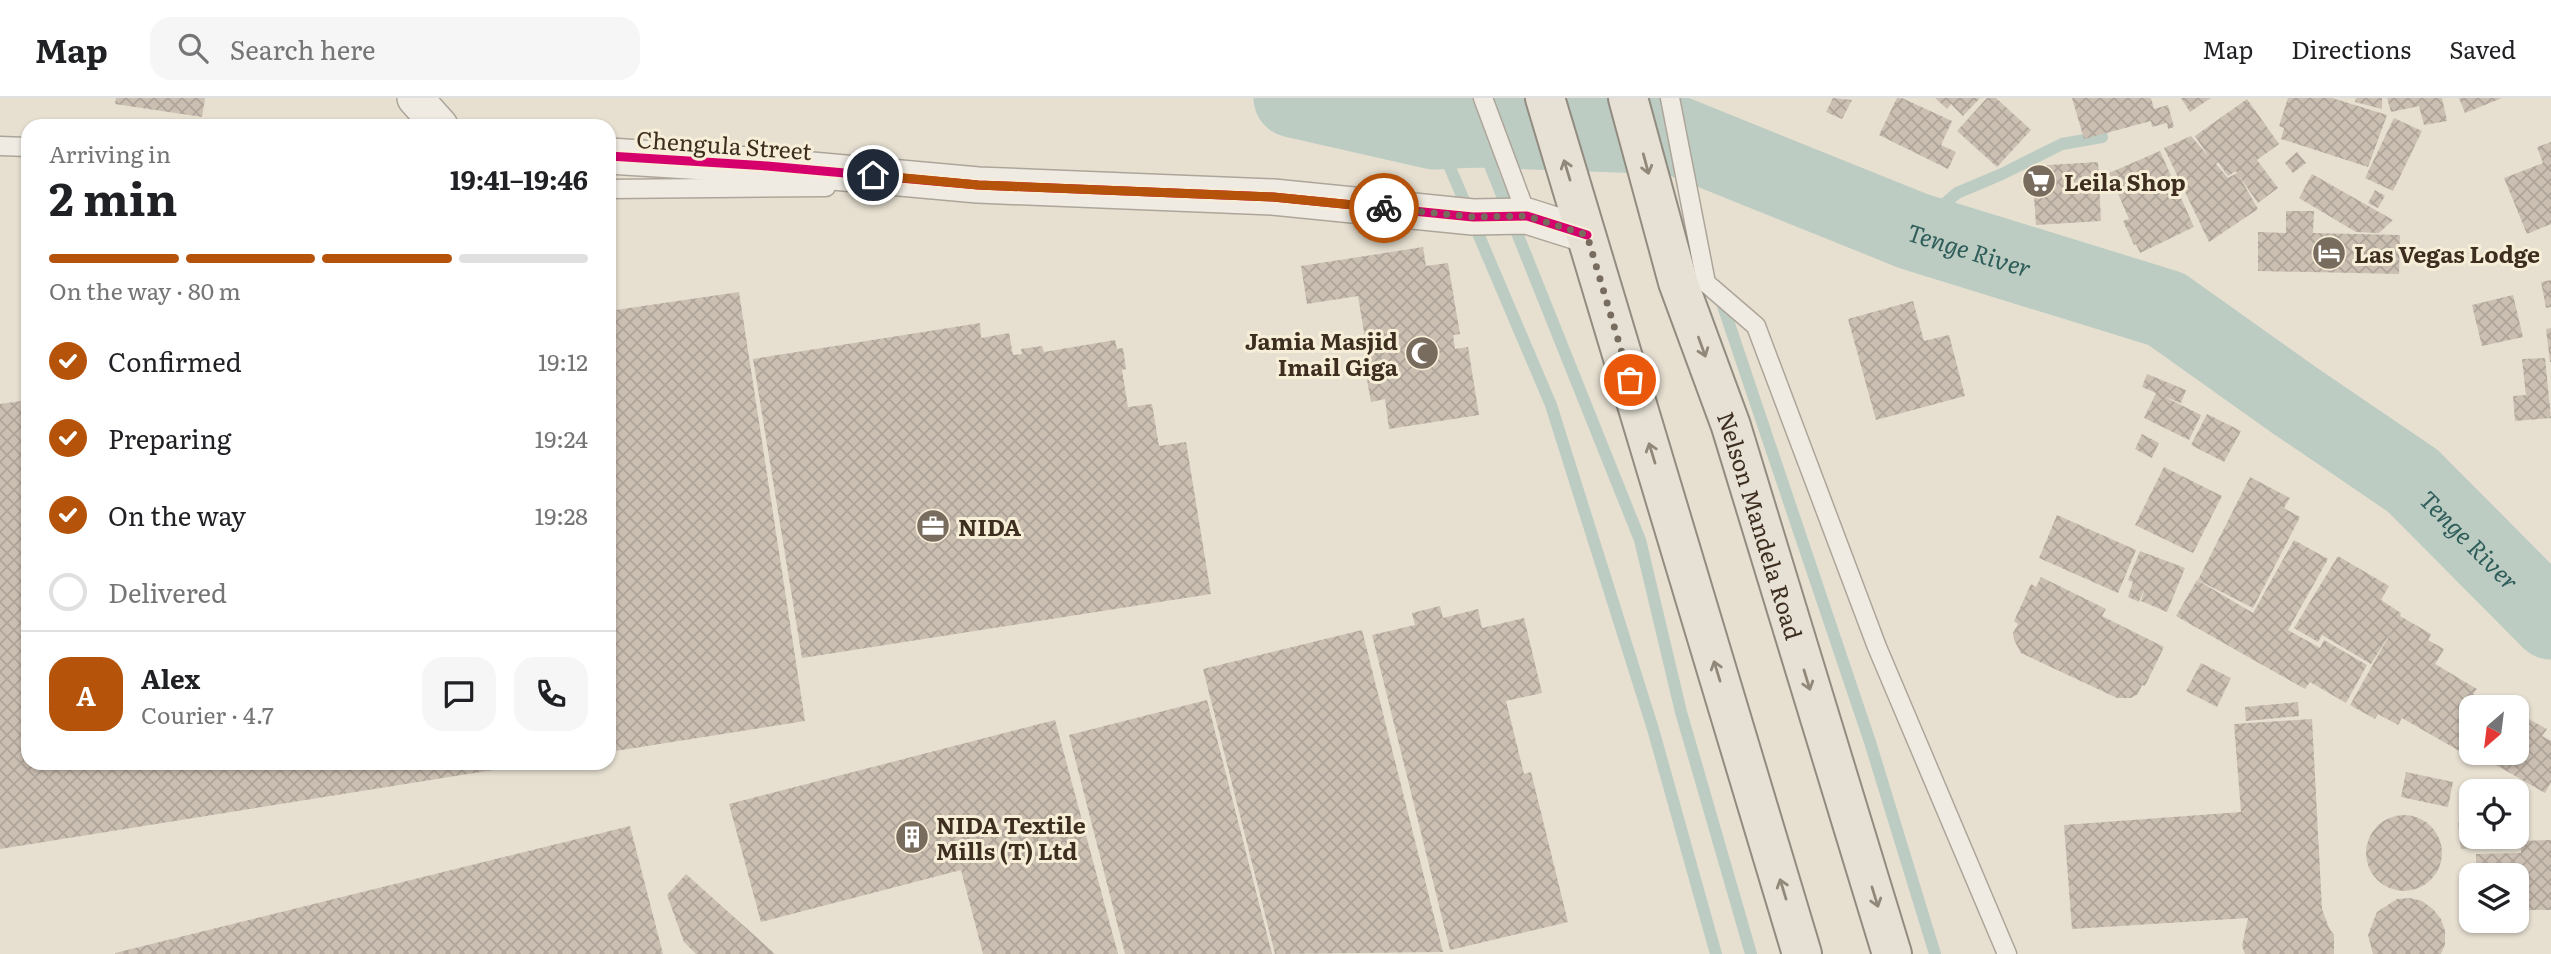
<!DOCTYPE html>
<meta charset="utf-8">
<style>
body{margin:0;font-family:Literata,serif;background:#f6f6f6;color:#202124;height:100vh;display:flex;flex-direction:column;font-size:26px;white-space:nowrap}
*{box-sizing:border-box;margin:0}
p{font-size:23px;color:#757577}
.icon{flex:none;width:38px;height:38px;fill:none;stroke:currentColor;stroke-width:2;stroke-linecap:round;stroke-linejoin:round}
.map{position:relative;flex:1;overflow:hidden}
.sheet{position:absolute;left:21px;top:21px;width:595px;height:651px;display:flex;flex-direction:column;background:#fff;border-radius:21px;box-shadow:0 2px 5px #0004}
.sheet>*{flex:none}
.needle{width:46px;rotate:208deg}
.buttons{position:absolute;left:2459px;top:597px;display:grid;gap:14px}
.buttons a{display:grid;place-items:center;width:70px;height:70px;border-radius:14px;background:#fff;box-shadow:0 2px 5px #0004;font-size:35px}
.pin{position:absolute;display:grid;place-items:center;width:60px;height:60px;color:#fff;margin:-30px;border:4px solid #fff;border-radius:50%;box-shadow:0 2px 7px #0007}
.courier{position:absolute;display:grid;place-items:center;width:70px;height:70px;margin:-35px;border:5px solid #b45309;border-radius:50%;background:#fff;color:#222;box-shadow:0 2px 9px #0007}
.headline em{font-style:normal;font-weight:700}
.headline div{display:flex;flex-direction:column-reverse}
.headline{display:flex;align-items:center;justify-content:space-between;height:119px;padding:0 28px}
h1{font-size:46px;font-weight:700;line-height:52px}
.bar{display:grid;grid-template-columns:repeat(4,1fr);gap:10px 7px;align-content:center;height:84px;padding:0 28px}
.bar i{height:9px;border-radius:5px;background:#e0e0e0}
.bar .current{background:#b45309}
.bar p{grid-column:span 4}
.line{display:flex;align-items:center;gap:18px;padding:0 28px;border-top:2px solid #e0e0e0}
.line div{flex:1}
.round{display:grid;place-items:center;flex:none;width:74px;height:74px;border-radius:21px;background:#f6f6f6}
ol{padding:0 28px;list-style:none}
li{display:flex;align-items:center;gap:21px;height:77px}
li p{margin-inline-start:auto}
li .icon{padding:7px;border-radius:50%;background:#b45309;color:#fff;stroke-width:4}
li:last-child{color:#757577}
li i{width:38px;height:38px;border:4px solid #e0e0e0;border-radius:50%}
header{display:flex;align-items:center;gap:42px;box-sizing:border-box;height:98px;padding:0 35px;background:#fff;border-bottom:2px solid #e0e0e0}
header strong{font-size:33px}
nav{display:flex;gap:38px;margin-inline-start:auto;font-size:24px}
.search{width:490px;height:63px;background:#f6f6f6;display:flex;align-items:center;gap:18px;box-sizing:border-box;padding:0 24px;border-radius:21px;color:#757577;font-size:26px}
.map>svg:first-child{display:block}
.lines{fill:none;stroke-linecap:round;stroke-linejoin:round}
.stream{stroke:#bcccc2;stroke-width:12}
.river{stroke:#bcccc2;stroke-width:79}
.building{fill:url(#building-cross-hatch);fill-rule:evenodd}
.lane-casing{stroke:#ada599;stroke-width:21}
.street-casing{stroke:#ada599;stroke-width:38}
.primary-casing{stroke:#928b80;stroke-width:42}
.lane{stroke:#efebe3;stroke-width:18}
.street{stroke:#efebe3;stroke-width:35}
.primary{stroke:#e6e1d4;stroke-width:38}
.cycleway-casing{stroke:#f7eed8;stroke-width:13}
.cycleway{stroke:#d6006c;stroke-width:9}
.oneway{stroke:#92887a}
.done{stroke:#786c5e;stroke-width:7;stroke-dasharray:0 12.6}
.route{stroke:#b45309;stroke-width:9}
.labels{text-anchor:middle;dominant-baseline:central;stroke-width:6;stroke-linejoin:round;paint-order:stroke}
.street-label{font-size:23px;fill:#3d2e20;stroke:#f7eed8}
.poi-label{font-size:23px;font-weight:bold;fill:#3d2e20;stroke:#f7eed8;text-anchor:start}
.water-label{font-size:24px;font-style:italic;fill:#2f5d5a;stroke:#f7eed8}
</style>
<header>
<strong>Map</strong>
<div class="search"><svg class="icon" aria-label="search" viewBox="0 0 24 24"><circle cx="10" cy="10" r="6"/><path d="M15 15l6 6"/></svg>Search here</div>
<nav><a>Map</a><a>Directions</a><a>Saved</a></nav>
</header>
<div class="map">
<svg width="2551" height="856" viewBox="0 0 2551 856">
<defs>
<pattern id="building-cross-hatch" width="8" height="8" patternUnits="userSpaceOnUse" patternTransform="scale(1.75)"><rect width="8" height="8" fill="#cbbfb2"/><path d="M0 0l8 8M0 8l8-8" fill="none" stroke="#afa499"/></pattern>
</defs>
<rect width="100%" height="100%" fill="#e7e0d1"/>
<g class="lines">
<g class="stream">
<polyline points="1654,0 1676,66"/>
<polyline points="1475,30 1640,442 1681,614 1751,856"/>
<polyline points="1434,32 1551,307 1653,631 1716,856"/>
<polyline points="1913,133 1957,95 2002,76 2062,46 2102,39"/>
<polyline points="1719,196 1870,644 1935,856"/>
</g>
<path class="river" id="s1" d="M1293,0L1434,32L1475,30L1675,37L1913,133L2166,211L2294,302L2413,383L2551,522"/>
</g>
<g class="building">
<polygon points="116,0 205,0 202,19 115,6"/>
<polygon points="1833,0 1852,2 1842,21 1826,14"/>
<polygon points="1897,0 1902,0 1952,23 1941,47 1956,54 1948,71 1879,37"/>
<polygon points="1935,0 1980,0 1963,18 1951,6 1947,11"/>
<polygon points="1987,0 1996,0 2031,32 1997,69 1957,33"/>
<polygon points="2072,0 2151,0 2154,11 2168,7 2174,29 2168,31 2167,25 2152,29 2151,23 2084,41"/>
<polygon points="2181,0 2211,0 2190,14"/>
<polygon points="2288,0 2332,0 2387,17 2368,69 2281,41 2284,30 2279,28"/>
<polygon points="2356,0 2382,0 2382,11 2355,4"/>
<polygon points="2387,0 2442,0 2447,23 2424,27 2419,8 2391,14"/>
<polygon points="2459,0 2502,0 2465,15"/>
<path d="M2247,1L2279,46L2257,62L2278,90L2258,105L2239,78L2258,111L2209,144L2164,50L2191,38L2209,59L2195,38ZM2218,64L2228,78L2236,73L2237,75L2228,80L2216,66Z"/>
<polygon points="2394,20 2422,33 2393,93 2365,80"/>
<polygon points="2551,44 2551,126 2527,136 2504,80 2543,65 2537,49"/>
<polygon points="2160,53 2194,129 2140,155 2136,146 2134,147 2123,123 2129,121 2109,75"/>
<polygon points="2297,54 2306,65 2293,75 2285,65"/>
<polygon points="2098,64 2101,123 2036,127 2032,68"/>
<polygon points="2312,76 2393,122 2379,135 2356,134 2299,100"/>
<polygon points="2375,92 2385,98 2378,110 2368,105"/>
<polygon points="2286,113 2314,113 2313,135 2400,137 2399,176 2258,173 2258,134 2286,135"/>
<polygon points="1423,149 1426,168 1448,165 1460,236 1453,237 1455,251 1468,249 1479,317 1389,331 1385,301 1371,304 1366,276 1371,276 1358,198 1307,206 1301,168"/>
<polygon points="2551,182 2551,209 2546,210 2541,184"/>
<polygon points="739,194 805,623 609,654 609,213"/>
<polygon points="2513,197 2523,239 2482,248 2472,207"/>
<polygon points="1913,203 1924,243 1949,237 1965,298 1876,322 1848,221"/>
<polygon points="980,225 981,240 1009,235 1013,257 1022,256 1021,251 1042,248 1044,254 1115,242 1117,251 1123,250 1126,271 1122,272 1128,309 1152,306 1159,348 1186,344 1211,496 802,560 753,261"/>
<polygon points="2551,230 2551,264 2550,264 2546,231"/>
<polygon points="2545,260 2551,320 2515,323 2513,298 2526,297 2522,261"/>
<polygon points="2147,276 2186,292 2181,305 2163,298 2201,317 2189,342 2144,320 2156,295 2142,289"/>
<polygon points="28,302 28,665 531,666 0,751 0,306"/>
<polygon points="2207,316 2241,333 2224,364 2191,347"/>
<polygon points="2142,336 2159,345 2152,360 2135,351"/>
<polygon points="2164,369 2222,398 2193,455 2135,427"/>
<polygon points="2250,379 2290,400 2284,410 2300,419 2253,510 2198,482"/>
<polygon points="2057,417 2136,452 2118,495 2039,460"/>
<polygon points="2294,442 2328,461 2288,532 2320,550 2324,542 2367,567 2346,605 2310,584 2305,591 2176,518 2197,482 2253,515"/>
<polygon points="2140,453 2185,470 2167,514 2141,503 2145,489 2139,504 2128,499 2133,484 2128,482"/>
<polygon points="2338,458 2389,488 2381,502 2401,515 2400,518 2431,536 2428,542 2444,551 2435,566 2477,591 2473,596 2495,609 2471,609 2471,653 2468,658 2402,620 2398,627 2378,616 2375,621 2350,607 2393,531 2371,566 2322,537 2318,544 2294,530"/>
<polygon points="2041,479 2106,511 2102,518 2164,549 2145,588 2142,587 2138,596 2131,600 2117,600 2021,555 2014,542 2013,535 2018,526 2014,523 2031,486 2036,489"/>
<polygon points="1440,508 1443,520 1478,511 1482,530 1524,520 1542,595 1506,603 1524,676 1531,674 1568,824 1450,852 1372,537 1415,527 1412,515"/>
<polygon points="1362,532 1443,854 1275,856 1203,571"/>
<polygon points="2201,565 2231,580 2217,609 2186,593"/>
<polygon points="1207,602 1272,856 1125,856 1069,637"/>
<polygon points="2298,604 2299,618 2246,623 2245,609"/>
<polygon points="2516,614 2547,631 2542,638 2551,643 2551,684 2545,695 2482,659 2485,654 2516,654"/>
<polygon points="2312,621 2322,811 2329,830 2334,837 2334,856 2245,856 2242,848 2248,820 2072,831 2064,727 2241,714 2234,626"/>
<polygon points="1055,622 1118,856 983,856 961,772 761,824 729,706"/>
<polygon points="2406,674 2453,684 2448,709 2401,699"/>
<circle cx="2404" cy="755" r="38"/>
<polygon points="2471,723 2471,738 2519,738 2519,746 2461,751 2458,725"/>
<polygon points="630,728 663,856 115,856 115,855"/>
<polygon points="2551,742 2551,812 2516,812 2516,777 2476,777 2476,756 2521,755 2521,743"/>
<polygon points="686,776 775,856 696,856 684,844 667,797"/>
<polygon points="2410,800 2422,803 2433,811 2441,821 2445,833 2445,846 2441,856 2373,856 2368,837 2377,814 2397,801"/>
</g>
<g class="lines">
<g class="lane-casing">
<g id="lane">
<polyline points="1483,0 1527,118"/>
<polyline points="1670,0 1706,185 1756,228 1877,549 2007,856"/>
<polyline points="0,48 28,49"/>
<polyline points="609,91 826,89"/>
</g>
</g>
<g class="street-casing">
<g id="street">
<polyline points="415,0 440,28"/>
<polyline points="609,58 767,68 978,87 1273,99 1473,119 1527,118 1587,137"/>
</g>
</g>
<g class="primary-casing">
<g id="primary">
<polyline points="1545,0 1802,856"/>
<path id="s2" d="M1628,0L1678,184L1731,328L1892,856"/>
</g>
</g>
<use href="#lane" class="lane"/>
<use href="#street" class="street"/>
<use href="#primary" class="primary"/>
<g class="cycleway-casing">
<polyline id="cycleway" points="609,58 767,68 978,87 1273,99 1473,119 1527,118 1587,137"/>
</g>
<use href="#cycleway" class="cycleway"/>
</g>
<defs><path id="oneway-shaft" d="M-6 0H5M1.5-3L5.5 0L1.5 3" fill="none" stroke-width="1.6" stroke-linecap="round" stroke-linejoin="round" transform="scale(1.75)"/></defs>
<g class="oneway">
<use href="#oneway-shaft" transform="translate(1646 66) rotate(75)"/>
<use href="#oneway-shaft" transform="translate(1567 72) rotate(-107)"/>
<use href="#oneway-shaft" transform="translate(1702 249) rotate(70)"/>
<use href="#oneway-shaft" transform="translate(1652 355) rotate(-107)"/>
<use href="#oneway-shaft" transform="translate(1717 573) rotate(-107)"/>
<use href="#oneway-shaft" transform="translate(1807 582) rotate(73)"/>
<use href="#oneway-shaft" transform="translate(1783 791) rotate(-107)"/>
<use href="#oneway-shaft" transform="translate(1875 799) rotate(73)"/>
</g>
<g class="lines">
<polyline class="done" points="1384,110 1473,119 1527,118 1587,137 1630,282"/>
<polyline class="route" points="873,77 978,87 1273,99 1384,110"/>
</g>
<defs>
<g id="supermarket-disc" transform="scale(1.75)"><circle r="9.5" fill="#786c5e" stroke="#f7eed8"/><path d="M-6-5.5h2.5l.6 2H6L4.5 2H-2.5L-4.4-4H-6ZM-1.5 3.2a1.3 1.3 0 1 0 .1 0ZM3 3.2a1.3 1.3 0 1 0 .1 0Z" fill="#fff"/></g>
<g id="hotel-disc" transform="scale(1.75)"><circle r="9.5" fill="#786c5e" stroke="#f7eed8"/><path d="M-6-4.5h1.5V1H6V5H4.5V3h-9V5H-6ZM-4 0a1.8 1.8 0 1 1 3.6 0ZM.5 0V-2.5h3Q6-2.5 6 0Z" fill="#fff"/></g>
<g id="mosque-disc" transform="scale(1.75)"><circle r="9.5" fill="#786c5e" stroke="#f7eed8"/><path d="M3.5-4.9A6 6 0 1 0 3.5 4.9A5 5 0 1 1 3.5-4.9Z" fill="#fff"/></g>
<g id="office-disc" transform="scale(1.75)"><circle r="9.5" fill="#786c5e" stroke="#f7eed8"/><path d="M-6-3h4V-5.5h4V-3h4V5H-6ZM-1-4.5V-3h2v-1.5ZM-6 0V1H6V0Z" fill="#fff"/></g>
<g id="building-disc" transform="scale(1.75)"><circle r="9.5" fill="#786c5e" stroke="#f7eed8"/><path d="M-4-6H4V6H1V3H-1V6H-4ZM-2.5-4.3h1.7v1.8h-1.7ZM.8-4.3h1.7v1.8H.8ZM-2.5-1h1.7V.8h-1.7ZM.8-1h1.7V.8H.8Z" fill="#fff"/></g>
</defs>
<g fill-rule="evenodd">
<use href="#supermarket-disc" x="2039" y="83"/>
<use href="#hotel-disc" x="2329" y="155"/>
<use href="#mosque-disc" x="1422" y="255"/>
<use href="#office-disc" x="933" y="428"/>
<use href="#building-disc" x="912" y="739"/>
</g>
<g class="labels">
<g class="street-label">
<text transform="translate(724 46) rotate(4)">Chengula Street</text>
<text stroke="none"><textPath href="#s2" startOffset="448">Nelson Mandela Road</textPath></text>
</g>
<g class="poi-label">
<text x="2064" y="83">Leila Shop</text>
<text x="2354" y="155">Las Vegas Lodge</text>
<text x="1398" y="242" text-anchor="end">Jamia Masjid<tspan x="1398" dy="26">Imail Giga</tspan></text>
<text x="958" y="428">NIDA</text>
<text x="936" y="726">NIDA Textile<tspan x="936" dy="26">Mills (T) Ltd</tspan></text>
</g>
<g class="water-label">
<text stroke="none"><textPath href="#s1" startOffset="702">Tenge River</textPath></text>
<text stroke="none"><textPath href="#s1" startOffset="1290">Tenge River</textPath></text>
</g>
</g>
</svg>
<div class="buttons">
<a><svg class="needle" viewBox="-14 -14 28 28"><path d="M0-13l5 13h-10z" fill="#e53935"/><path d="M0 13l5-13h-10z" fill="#757577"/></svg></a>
<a><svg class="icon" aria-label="locate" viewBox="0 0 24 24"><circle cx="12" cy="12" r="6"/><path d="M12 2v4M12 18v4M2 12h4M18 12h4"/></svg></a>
<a><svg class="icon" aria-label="layers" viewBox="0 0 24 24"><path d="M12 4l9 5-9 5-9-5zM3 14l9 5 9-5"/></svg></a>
</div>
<div class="pin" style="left:1630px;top:282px;background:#ea580c"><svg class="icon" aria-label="bag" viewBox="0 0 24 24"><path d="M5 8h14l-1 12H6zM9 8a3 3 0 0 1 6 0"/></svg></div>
<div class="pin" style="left:873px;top:77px;background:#1f2937"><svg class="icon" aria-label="home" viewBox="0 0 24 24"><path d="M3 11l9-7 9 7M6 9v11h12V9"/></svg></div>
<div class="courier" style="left:1384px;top:110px"><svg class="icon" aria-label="bike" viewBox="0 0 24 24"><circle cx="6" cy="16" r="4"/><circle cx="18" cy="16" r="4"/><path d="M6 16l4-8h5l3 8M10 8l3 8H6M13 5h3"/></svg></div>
<section class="sheet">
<div class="headline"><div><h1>2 min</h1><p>Arriving in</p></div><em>19:41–19:46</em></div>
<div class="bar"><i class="current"></i><i class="current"></i><i class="current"></i><i></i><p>On the way · 80 m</p></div>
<ol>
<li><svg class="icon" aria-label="check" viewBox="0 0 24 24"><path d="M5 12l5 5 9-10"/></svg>Confirmed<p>19:12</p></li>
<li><svg class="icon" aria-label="check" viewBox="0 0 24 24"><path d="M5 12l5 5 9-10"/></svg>Preparing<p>19:24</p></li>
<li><svg class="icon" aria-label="check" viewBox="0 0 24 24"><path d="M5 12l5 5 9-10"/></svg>On the way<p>19:28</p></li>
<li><i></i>Delivered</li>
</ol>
<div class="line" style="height:126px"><b class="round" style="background:#b45309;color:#fff">A</b><div><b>Alex</b><p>Courier · 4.7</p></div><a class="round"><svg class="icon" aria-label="chat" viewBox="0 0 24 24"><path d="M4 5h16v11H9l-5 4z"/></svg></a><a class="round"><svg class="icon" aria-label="phone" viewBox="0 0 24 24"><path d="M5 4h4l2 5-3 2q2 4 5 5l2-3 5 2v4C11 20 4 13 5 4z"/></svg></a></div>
</section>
</div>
